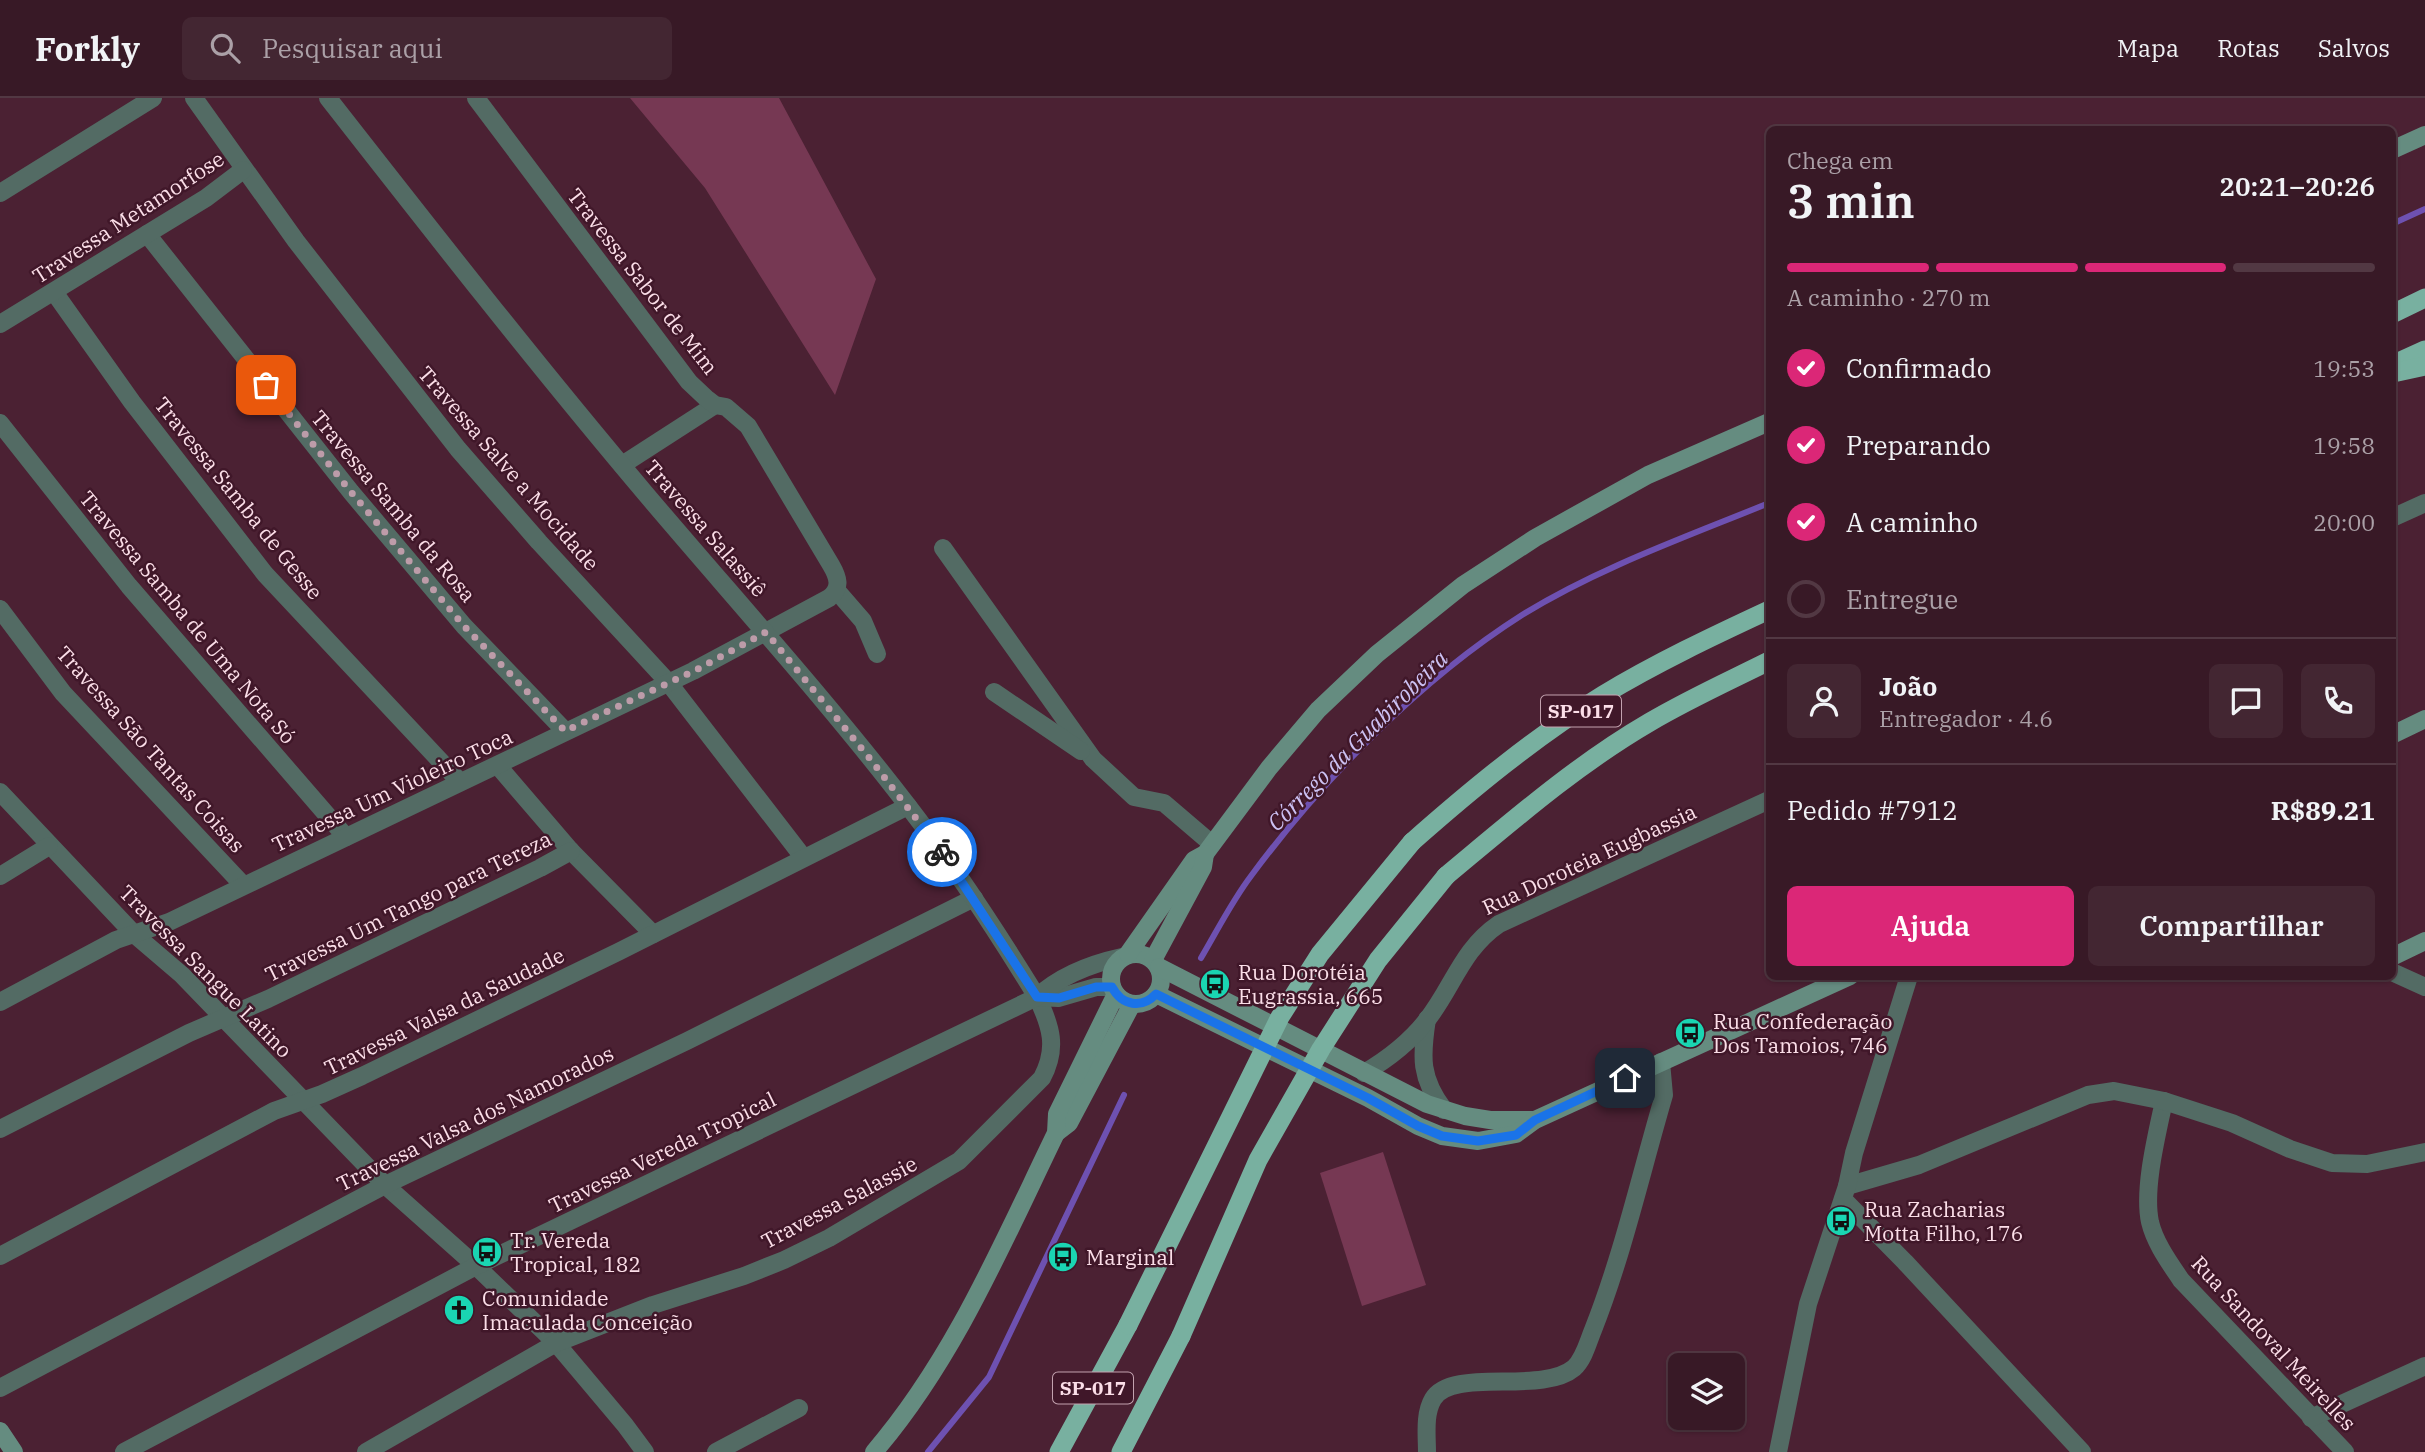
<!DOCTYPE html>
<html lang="pt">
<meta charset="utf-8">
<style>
body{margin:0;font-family:"IBM Plex Serif",serif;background:#432632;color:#f1f3f6;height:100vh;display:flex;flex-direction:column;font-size:26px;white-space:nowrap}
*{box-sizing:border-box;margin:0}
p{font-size:23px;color:#aba0a7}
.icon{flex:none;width:38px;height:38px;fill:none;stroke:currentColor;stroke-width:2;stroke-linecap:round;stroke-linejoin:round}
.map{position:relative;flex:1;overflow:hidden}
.details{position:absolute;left:1766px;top:28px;width:630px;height:854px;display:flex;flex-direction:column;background:#381926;border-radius:10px;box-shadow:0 2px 5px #0004,0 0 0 2px #523843}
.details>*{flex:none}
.controls{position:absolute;left:1668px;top:1255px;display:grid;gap:14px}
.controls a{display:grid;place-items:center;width:77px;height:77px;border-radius:10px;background:#381926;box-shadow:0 2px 5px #0004,0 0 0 2px #523843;font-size:35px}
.pin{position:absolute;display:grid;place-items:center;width:60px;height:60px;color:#fff;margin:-30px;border-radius:14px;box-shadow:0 4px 10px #0006}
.courier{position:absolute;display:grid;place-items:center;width:70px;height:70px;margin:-35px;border:5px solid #1a73e8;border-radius:50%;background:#fff;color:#222;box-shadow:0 2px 9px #0007}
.summary em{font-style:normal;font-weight:600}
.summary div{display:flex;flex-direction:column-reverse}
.summary{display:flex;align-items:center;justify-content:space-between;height:119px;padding:0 21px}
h1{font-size:46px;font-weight:600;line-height:52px}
.bar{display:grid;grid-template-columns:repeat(4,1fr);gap:10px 7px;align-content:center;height:84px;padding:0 21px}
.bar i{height:9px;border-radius:5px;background:#523843}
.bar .on{background:#db2777}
.bar p{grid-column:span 4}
.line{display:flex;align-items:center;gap:18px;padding:0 21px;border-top:2px solid #523843}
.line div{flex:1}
.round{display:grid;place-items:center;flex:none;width:74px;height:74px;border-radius:10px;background:#432632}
ol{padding:0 21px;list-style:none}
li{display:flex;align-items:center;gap:21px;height:77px}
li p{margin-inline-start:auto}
li .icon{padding:7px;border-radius:50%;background:#db2777;color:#fff;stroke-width:4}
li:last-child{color:#aba0a7}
li i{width:38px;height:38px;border:4px solid #523843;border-radius:50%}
.primary-button{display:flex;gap:14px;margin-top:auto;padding:14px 21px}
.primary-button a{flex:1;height:80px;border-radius:10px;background:#db2777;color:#fff;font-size:28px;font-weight:600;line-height:80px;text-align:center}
.primary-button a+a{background:#432632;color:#f1f3f6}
header{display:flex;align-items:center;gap:42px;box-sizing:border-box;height:98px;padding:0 35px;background:#381926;border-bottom:2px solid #523843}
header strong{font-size:33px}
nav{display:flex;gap:38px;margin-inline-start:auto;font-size:24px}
.search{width:490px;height:63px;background:#432632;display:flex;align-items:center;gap:18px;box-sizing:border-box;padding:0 24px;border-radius:10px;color:#aba0a7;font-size:26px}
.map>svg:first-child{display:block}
.green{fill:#763853}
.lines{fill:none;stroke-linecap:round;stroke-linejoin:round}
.stream{stroke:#6e51b1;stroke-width:6}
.pedestrian{stroke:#536b64;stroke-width:18}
.minor{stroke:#536b64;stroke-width:18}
.tertiary{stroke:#536b64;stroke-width:18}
.secondary{stroke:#658c80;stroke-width:18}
.trunk{stroke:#78b0a0;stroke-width:19}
.trunk-bridge{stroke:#78b0a0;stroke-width:19}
.done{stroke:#bd9ca9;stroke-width:7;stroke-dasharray:0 12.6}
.route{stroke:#1a73e8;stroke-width:9}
.labels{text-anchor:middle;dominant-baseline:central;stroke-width:5;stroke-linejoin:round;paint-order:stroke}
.shield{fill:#401729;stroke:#c3a2af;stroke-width:2}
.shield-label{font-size:19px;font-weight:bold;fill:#fbdee8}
.street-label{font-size:21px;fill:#fbdee8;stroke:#401729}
.poi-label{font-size:21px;fill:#fbdee8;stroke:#401729;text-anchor:start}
.water-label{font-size:23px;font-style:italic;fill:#ccc1f3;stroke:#401729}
</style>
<header>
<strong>Forkly</strong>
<div class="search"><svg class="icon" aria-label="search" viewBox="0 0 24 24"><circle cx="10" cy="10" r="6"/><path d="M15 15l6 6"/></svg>Pesquisar aqui</div>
<nav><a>Mapa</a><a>Rotas</a><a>Salvos</a></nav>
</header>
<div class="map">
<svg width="2425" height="1354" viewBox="0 0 2425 1354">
<rect width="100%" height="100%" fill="#4b2133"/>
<g class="green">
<polygon points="630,0 779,0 876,181 835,297 705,90"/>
<polygon points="1383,1054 1426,1187 1362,1208 1320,1075"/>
</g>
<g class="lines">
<g class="stream">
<polyline points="2392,126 2425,111"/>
<path d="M1201,860C1217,833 1232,803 1251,778C1322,682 1421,581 1522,517C1598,470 1686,439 1769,405"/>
<polyline points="928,1354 989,1279 1124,997"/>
</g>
<polyline class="pedestrian" points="837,493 863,523 877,556"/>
<g class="minor">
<polyline points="194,0 296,143 458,351 539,444 668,584 803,759"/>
<polyline points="0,95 153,0"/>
<polyline points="147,136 351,394 464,528 565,633"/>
<polyline points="54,194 132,304 265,476 460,684"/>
<polyline points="0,226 206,100 243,72"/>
<polyline points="0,325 129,488 346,739"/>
<polyline points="622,367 715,307"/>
<polyline points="2392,420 2425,405"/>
<polyline points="943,450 1093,661 1134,699 1164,705 1212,746"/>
<polyline points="0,511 63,595 243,787"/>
<polyline points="994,594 1081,653"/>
<polyline points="498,668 571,753 653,836"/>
<polyline points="0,694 134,836 182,877 385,1087 476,1168 556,1245 625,1327 645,1354"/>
<polyline points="0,778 49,748"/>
<polyline points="2392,874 2425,889"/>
<path d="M0,904L116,842L169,824L693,573L829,500C842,490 838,479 831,467L748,328L726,309L715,307L706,300L689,284L476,0"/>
<path d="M1427,921C1421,959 1420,980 1444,1012"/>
<path d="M1364,975C1388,961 1409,945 1427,922C1453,889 1462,851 1499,826L1769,702"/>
<path d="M2164,1003C2157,1036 2143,1091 2150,1124C2155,1145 2169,1164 2181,1182L2345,1354"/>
<polyline points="0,1031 189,935 268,901 540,770 571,753"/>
<polyline points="1847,1088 1919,1067 2088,997 2114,993 2164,1003 2232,1025 2290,1051 2332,1065 2367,1066 2425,1054"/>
<polyline points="1843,1101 1905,1164 2082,1354"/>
<polyline points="0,1158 274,1013 322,996 362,978 618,854 908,708"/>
<polyline points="0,1290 385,1087 687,943 974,800"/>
<polyline points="2311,1320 2425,1268"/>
<path d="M366,1354L556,1245L653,1207L744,1178L784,1162L829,1140L959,1063L1042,980C1058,950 1051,928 1037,899"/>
<polyline points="716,1354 799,1310"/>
<path d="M1427,1354C1427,1338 1424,1316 1433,1301C1452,1269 1542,1297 1574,1270C1584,1261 1588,1244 1593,1232C1623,1156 1641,1075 1664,997L1661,964"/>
</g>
<g class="tertiary">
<path d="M328,0C432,133 536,266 645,395C733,499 825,600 908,708C955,769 997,834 1037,899"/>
<polyline points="1037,899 1058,900 1096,889 1112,889"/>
<path d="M124,1354L476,1168L1037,899C1061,877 1090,866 1122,859"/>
<polyline points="1778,1354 1808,1206 1847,1088 1854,1055 1909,878"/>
</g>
<g class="secondary">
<polyline points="2392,52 2425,37"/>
<polyline points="2392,637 2425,621"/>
<circle cx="1136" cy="881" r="25"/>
<polyline points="1128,856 1194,762 1205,756 1269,670 1318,612 1377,556 1463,487 1535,440 1648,377 1769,324"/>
<polyline points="2392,859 2425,843"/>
<polyline points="1153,862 1203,769 1205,756"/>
<polyline points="1159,869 1427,1006 1465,1018 1490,1022 1535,1022"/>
<polyline points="1156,896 1368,1000 1418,1028 1442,1038 1478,1043 1516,1036 1535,1022 1850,878"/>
<polyline points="1056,1035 1069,1025 1132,906"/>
<polyline points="0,1333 14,1354"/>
<path d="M874,1354C954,1261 1003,1144 1056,1035L1057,1016L1116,896"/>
</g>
<g class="trunk">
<polyline points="2392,216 2425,200"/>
<polyline points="2392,267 2425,252"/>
<polyline points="2393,275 2425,268"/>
<path d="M1412,744C1472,691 1535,639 1603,597C1656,565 1713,538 1769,512"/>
<path d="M1446,778C1511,724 1576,667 1650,624C1689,601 1729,583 1769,563"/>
<polyline points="1059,1354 1128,1227"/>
<polyline points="1121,1354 1181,1238"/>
</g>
<g class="trunk-bridge">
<polyline points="1128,1227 1280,919 1320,856 1412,744"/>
<polyline points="1181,1238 1258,1062 1321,951 1378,862 1446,778"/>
</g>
</g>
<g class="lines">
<polyline class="done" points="266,287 351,394 464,528 565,633 694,573 766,534 871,662 942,754"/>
<path class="route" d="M942,754L1037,899L1059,900L1096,889H1112C1122,908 1142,911 1156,896L1368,1000L1418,1028L1442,1038L1478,1043L1516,1037L1535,1022L1625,980"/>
</g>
<defs>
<g id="bus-disc" transform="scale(1.575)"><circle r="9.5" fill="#1ad5b2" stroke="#401729"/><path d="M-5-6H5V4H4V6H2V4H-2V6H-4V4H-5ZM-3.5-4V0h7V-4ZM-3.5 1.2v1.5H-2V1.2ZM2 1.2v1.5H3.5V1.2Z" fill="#111"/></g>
<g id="church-disc" transform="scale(1.575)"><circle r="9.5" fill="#1ad5b2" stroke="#401729"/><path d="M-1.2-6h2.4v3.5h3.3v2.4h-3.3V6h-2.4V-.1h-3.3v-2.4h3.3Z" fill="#111"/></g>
</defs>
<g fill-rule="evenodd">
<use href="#bus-disc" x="1215" y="886"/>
<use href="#bus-disc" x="1690" y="935"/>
<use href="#bus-disc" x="1841" y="1123"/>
<use href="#bus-disc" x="487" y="1154"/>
<use href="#bus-disc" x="1063" y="1159"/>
<use href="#church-disc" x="459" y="1212"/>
</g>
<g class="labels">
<g class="shield">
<rect x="1541" y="597.5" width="80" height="31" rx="5"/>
<rect x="1053" y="1274.5" width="80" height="31" rx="5"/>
</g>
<g class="shield-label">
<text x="1581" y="613">SP-017</text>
<text x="1093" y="1290">SP-017</text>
</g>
<g class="street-label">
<text transform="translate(128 119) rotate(-33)">Travessa Metamorfose</text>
<text transform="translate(643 183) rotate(52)">Travessa Sabor de Mim</text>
<text transform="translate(509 370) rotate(49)">Travessa Salve a Mocidade</text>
<text transform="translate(239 400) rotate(51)">Travessa Samba de Gesse</text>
<text transform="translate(394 408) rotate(50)">Travessa Samba da Rosa</text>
<text transform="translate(706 430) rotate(49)">Travessa Salassiê</text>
<text transform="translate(188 519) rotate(50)">Travessa Samba de Uma Nota Só</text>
<text transform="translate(151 651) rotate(48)">Travessa São Tantas Coisas</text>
<text transform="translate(392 692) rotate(-25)">Travessa Um Violeiro Toca</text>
<text transform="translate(1589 761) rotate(-25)">Rua Doroteia Eugbassia</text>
<text transform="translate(408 808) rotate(-26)">Travessa Um Tango para Tereza</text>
<text transform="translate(206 873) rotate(45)">Travessa Sangue Latino</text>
<text transform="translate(444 913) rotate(-26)">Travessa Valsa da Saudade</text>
<text transform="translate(475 1020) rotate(-26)">Travessa Valsa dos Namorados</text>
<text transform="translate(662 1054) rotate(-26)">Travessa Vereda Tropical</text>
<text transform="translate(839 1104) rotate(-28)">Travessa Salassie</text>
<text transform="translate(2274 1245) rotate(47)">Rua Sandoval Meirelles</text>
</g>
<g class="poi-label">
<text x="1238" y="874">Rua Dorotéia<tspan x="1238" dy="24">Eugrassia, 665</tspan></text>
<text x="1713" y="923">Rua Confederação<tspan x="1713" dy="24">Dos Tamoios, 746</tspan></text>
<text x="1864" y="1111">Rua Zacharias<tspan x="1864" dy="24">Motta Filho, 176</tspan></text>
<text x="510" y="1142">Tr. Vereda<tspan x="510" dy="24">Tropical, 182</tspan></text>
<text x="1086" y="1159">Marginal</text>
<text x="482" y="1200">Comunidade<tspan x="482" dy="24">Imaculada Conceição</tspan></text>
</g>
<g class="water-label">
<text transform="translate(1357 642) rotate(-45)">Córrego da Guabirobeira</text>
</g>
</g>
</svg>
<div class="controls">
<a><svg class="icon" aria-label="layers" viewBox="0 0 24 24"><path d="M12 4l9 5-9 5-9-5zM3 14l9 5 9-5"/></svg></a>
</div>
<div class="pin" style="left:266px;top:287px;background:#ea580c"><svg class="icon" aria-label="bag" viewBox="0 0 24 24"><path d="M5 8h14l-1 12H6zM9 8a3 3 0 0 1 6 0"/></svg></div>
<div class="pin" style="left:1625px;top:980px;background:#1f2937"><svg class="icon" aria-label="home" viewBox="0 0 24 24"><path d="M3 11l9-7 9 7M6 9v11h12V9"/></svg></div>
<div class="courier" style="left:942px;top:754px"><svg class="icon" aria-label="bike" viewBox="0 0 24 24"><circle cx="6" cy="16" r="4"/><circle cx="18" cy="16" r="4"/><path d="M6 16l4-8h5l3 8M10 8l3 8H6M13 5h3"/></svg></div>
<section class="details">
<div class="summary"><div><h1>3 min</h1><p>Chega em</p></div><em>20:21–20:26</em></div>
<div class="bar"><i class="on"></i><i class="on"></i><i class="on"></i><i></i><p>A caminho · 270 m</p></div>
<ol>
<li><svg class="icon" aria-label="check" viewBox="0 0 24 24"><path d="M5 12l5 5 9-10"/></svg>Confirmado<p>19:53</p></li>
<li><svg class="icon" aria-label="check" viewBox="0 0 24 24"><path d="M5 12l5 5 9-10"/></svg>Preparando<p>19:58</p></li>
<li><svg class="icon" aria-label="check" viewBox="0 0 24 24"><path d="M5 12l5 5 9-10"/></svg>A caminho<p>20:00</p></li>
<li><i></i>Entregue</li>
</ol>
<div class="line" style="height:126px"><a class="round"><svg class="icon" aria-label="person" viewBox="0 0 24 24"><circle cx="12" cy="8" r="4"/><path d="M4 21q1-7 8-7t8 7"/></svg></a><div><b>João</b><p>Entregador · 4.6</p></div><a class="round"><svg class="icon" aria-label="chat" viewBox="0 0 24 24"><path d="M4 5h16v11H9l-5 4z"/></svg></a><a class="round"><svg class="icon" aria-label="phone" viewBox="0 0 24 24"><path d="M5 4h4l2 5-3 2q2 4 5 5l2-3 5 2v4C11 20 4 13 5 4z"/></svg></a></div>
<div class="line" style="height:91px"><div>Pedido #7912</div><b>R$89.21</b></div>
<div class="primary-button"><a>Ajuda</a><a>Compartilhar</a></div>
</section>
</div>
